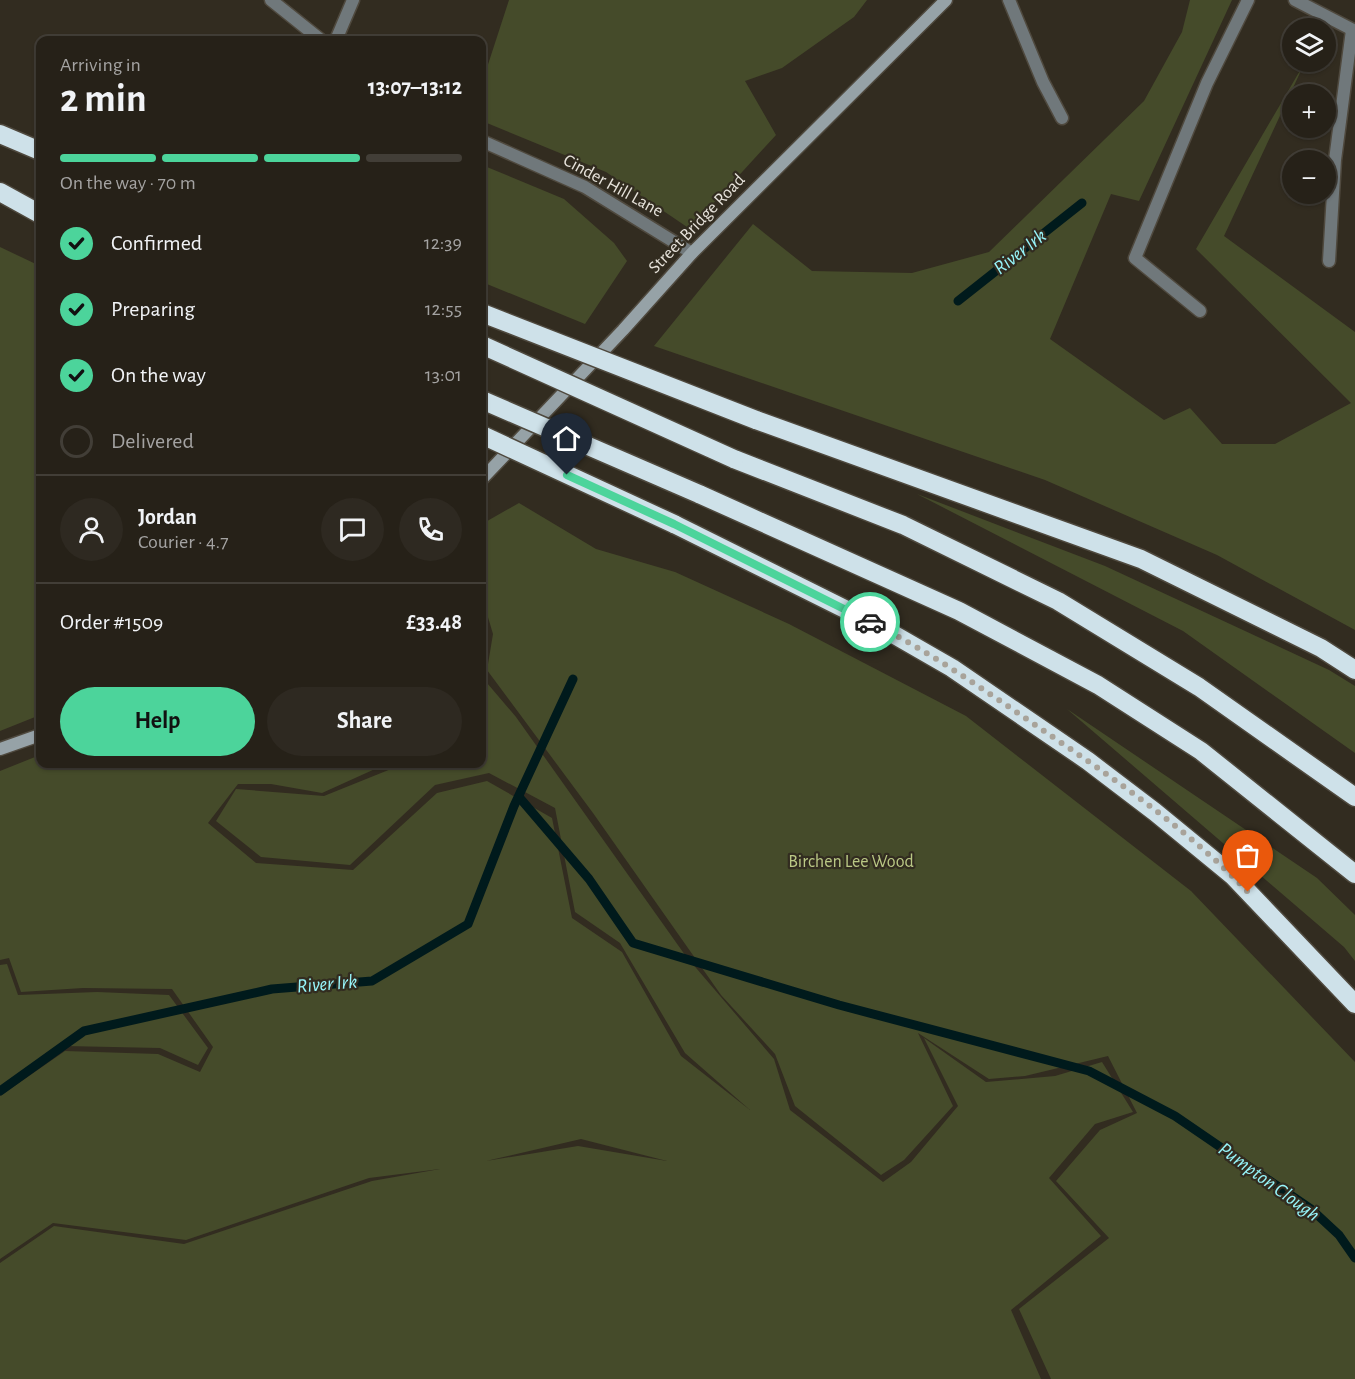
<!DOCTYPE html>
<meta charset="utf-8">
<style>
body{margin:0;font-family:"Alegreya Sans",sans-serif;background:#2e2921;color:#f1f3f6;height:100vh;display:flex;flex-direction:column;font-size:22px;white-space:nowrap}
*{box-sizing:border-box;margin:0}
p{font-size:20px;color:#a4a3a2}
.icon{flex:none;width:33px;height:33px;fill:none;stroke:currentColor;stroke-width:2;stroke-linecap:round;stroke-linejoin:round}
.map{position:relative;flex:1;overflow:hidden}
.side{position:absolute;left:36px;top:36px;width:450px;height:732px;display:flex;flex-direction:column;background:#262118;border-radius:12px;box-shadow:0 2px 4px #0004,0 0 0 2px #423e37}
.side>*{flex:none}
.buttons{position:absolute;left:1282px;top:18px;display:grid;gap:12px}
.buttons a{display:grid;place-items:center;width:54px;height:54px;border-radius:50%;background:#262118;box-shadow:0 2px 4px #0004,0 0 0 2px #423e37;font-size:30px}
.pin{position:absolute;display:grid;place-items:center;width:51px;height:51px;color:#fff;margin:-62px -26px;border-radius:50% 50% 50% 0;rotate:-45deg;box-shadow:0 0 6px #0007}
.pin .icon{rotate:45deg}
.courier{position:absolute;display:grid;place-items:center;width:60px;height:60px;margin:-30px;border:4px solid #4cd49b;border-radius:50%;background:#fff;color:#222;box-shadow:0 2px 8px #0007}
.head em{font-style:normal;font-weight:600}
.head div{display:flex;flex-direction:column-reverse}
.head{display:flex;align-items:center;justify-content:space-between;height:102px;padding:0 24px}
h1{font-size:39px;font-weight:600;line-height:45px}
.bar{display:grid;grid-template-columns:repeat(4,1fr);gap:9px 6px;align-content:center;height:72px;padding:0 24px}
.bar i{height:8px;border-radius:4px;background:#423e37}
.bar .active{background:#4cd49b}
.bar p{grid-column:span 4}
.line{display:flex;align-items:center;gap:15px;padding:0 24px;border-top:2px solid #423e37}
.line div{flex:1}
.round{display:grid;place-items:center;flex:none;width:63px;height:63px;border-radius:32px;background:#2e2921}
ol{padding:0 24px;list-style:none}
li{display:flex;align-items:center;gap:18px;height:66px}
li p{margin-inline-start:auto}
li .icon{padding:6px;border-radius:50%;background:#4cd49b;color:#111;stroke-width:4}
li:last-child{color:#a4a3a2}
li i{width:33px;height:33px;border:3px solid #423e37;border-radius:50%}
.cta{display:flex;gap:12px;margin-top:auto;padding:12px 24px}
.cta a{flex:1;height:69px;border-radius:36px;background:#4cd49b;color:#111;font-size:24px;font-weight:600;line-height:69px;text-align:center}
.cta a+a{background:#2e2921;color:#f1f3f6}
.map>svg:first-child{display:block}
.green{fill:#454b2a;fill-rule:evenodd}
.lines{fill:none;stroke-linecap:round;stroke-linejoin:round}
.stream{stroke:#001a1c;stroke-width:9}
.service-casing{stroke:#4f493e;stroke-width:15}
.minor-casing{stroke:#4f493e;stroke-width:15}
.secondary-casing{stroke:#4f493e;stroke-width:15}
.motorway-casing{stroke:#4f493e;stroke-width:21}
.service{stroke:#70787b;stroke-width:12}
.minor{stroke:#70787b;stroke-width:12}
.secondary{stroke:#96a2a7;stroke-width:12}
.motorway{stroke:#cee1e9;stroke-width:18}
.motorway-bridge-casing{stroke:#4f493e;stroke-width:21;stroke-linecap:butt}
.motorway-bridge{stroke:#cee1e9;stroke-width:18}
.done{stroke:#a8a39a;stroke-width:6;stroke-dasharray:0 10.8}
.route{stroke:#4cd49b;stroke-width:8}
.labels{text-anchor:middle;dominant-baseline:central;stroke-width:4.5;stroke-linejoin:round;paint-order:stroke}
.street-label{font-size:18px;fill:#e7e3db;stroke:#322c20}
.park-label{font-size:18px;fill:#bac885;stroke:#322c20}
.water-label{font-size:20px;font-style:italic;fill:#97f5fa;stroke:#322c20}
</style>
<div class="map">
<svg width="1355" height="1379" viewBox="0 0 1355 1379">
<rect width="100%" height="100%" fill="#322c20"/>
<g class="green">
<polygon points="509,0 867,0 854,17 782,68 745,81 776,135 690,229 606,172 482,121 482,83"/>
<polygon points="1190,0 1232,0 1139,201 1111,194 1050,339 1164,420 1190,408 1222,444 1275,444 1351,403 1196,249 1305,62 1224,236 1355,332 1355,630 1217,555 1045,480 654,346 753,224 812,271 912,273 989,252 1144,101 1182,32"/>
<polygon points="482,165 564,199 614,243 627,261 585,324 482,282"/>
<polygon points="0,247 40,266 40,715 0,731"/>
<polygon points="917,494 1105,566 1329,670 1355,686 1355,753 1183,631"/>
<polygon points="519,503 596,549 675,572 789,624 966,716 1191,891 1355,1062 1355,1379 1051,1379 1019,1309 1109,1238 1056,1181 1100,1130 1137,1113 1108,1056 1025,1076 989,1079 918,1033 953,1106 904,1160 881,1175 795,1106 775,1054 721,995 593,813 487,670 493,634 482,597 482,524"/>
<path d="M482,656L487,683L516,717L685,955L774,1059L790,1110L883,1182L911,1162L958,1106L924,1038L986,1082L1055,1076L1102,1062L1133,1112L1095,1124L1049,1178L1101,1236L1011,1310L1041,1379H0V1263L54,1226L184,1244L372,1181L440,1169L369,1178L186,1240L53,1223L0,1259V1096L65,1051L158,1054L200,1072L213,1047L172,989L83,988L21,992L9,958L0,960V771L40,755V764H386L322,793L271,784H238L208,823L256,863L353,870L437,793L487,781L552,818L572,918L622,952L681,1056L750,1110L685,1053L620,943L575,912L555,808L489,773L435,785L350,865L261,857L216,821L236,789L324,796L391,769L389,764H482ZM581,1139L667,1161L578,1146L486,1161Z"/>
<polygon points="1067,709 1317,878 1355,915 1355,961 1344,947"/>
<polygon points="7,964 18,995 97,992 169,995 208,1048 198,1065 160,1048 65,1046 0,1091 0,965"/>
</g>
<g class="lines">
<g class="stream">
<polyline points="958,301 1082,203"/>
<polyline points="519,797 589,879 633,943 839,1005 1089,1071 1175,1116 1311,1209 1339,1235 1355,1258"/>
<polyline points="0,1091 84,1031 272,989 372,981 468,924 514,806 573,679"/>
</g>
<g class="service-casing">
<g id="service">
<polyline points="1009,0 1043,82 1062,118"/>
<polyline points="1295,0 1355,31"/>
<polyline points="336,40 353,0"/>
<polyline points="1329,261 1335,160 1352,30"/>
</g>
</g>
<g class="minor-casing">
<g id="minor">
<polyline points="271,0 321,40"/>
<polyline points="482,141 585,187 692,253"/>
<polyline points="1200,311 1135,258 1207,83 1248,0"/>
</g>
</g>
<g class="secondary-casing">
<g id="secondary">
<polyline points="482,479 623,330 692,253 946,0"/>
<polyline points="0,749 40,735"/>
</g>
</g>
<g class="motorway-casing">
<g id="motorway">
<polyline points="0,134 40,151"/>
<polyline points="0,192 40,214"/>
<polyline points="756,420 1141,559 1321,648 1355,670"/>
<polyline points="734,459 903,525 1058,601 1199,687 1355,797"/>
<polyline points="699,494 959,611 1098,685 1201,751 1355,874"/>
<polyline points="674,524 879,626 952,668 1088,761 1155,812 1233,876 1355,1004"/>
</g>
</g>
<use href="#service" class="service"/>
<use href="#minor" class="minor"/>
<use href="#secondary" class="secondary"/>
<use href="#motorway" class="motorway"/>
<g class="motorway-bridge-casing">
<g id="motorway-bridge">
<polyline points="482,313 756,420"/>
<polyline points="482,345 734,459"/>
<polyline points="482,400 699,494"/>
<polyline points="482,435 674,524"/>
</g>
</g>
<use href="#motorway-bridge" class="motorway-bridge"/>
</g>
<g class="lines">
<path class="done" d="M870,622C931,652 987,692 1044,731C1112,777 1191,832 1248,892"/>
<polyline class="route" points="567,475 674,524 870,622"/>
</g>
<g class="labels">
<g class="street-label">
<text transform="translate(613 186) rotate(29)">Cinder Hill Lane</text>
<text transform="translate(697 224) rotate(-46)">Street Bridge Road</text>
</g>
<g class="park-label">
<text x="851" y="862">Birchen Lee Wood</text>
</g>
<g class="water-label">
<text transform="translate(1020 252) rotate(-38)">River Irk</text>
<text transform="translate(327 984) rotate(-5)">River Irk</text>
<text transform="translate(1269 1182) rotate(36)">Pumpton Clough</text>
</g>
</g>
</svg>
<div class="buttons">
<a><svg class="icon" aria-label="layers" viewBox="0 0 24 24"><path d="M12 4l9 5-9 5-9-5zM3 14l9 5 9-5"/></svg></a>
<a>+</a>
<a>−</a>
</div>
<div class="pin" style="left:1248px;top:892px;background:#ea580c"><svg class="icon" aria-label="bag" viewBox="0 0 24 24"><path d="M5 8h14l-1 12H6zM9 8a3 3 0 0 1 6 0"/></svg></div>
<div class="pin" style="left:567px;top:475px;background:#1f2937"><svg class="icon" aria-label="home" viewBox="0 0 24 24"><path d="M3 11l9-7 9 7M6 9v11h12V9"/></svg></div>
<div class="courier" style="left:870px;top:622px"><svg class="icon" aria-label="car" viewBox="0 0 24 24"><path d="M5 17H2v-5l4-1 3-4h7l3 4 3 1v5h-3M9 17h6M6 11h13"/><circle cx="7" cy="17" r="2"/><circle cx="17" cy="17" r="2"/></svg></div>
<section class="side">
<div class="head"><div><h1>2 min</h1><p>Arriving in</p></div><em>13:07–13:12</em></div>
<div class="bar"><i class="active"></i><i class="active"></i><i class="active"></i><i></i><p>On the way · 70 m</p></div>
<ol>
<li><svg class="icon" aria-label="check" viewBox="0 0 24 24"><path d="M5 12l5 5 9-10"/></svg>Confirmed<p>12:39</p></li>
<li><svg class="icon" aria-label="check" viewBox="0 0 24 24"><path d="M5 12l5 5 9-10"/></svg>Preparing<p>12:55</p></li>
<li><svg class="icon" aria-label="check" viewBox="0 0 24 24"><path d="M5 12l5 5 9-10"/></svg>On the way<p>13:01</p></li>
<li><i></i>Delivered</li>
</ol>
<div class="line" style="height:108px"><a class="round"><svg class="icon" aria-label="person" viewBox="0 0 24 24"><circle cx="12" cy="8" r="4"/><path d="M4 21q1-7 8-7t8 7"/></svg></a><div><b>Jordan</b><p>Courier · 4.7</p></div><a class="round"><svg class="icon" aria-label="chat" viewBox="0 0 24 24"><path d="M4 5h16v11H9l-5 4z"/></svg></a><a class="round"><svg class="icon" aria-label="phone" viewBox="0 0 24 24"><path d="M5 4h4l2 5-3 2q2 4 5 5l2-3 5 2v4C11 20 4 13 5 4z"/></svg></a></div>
<div class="line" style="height:78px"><div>Order #1509</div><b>£33.48</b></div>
<div class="cta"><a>Help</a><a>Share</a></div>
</section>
</div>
